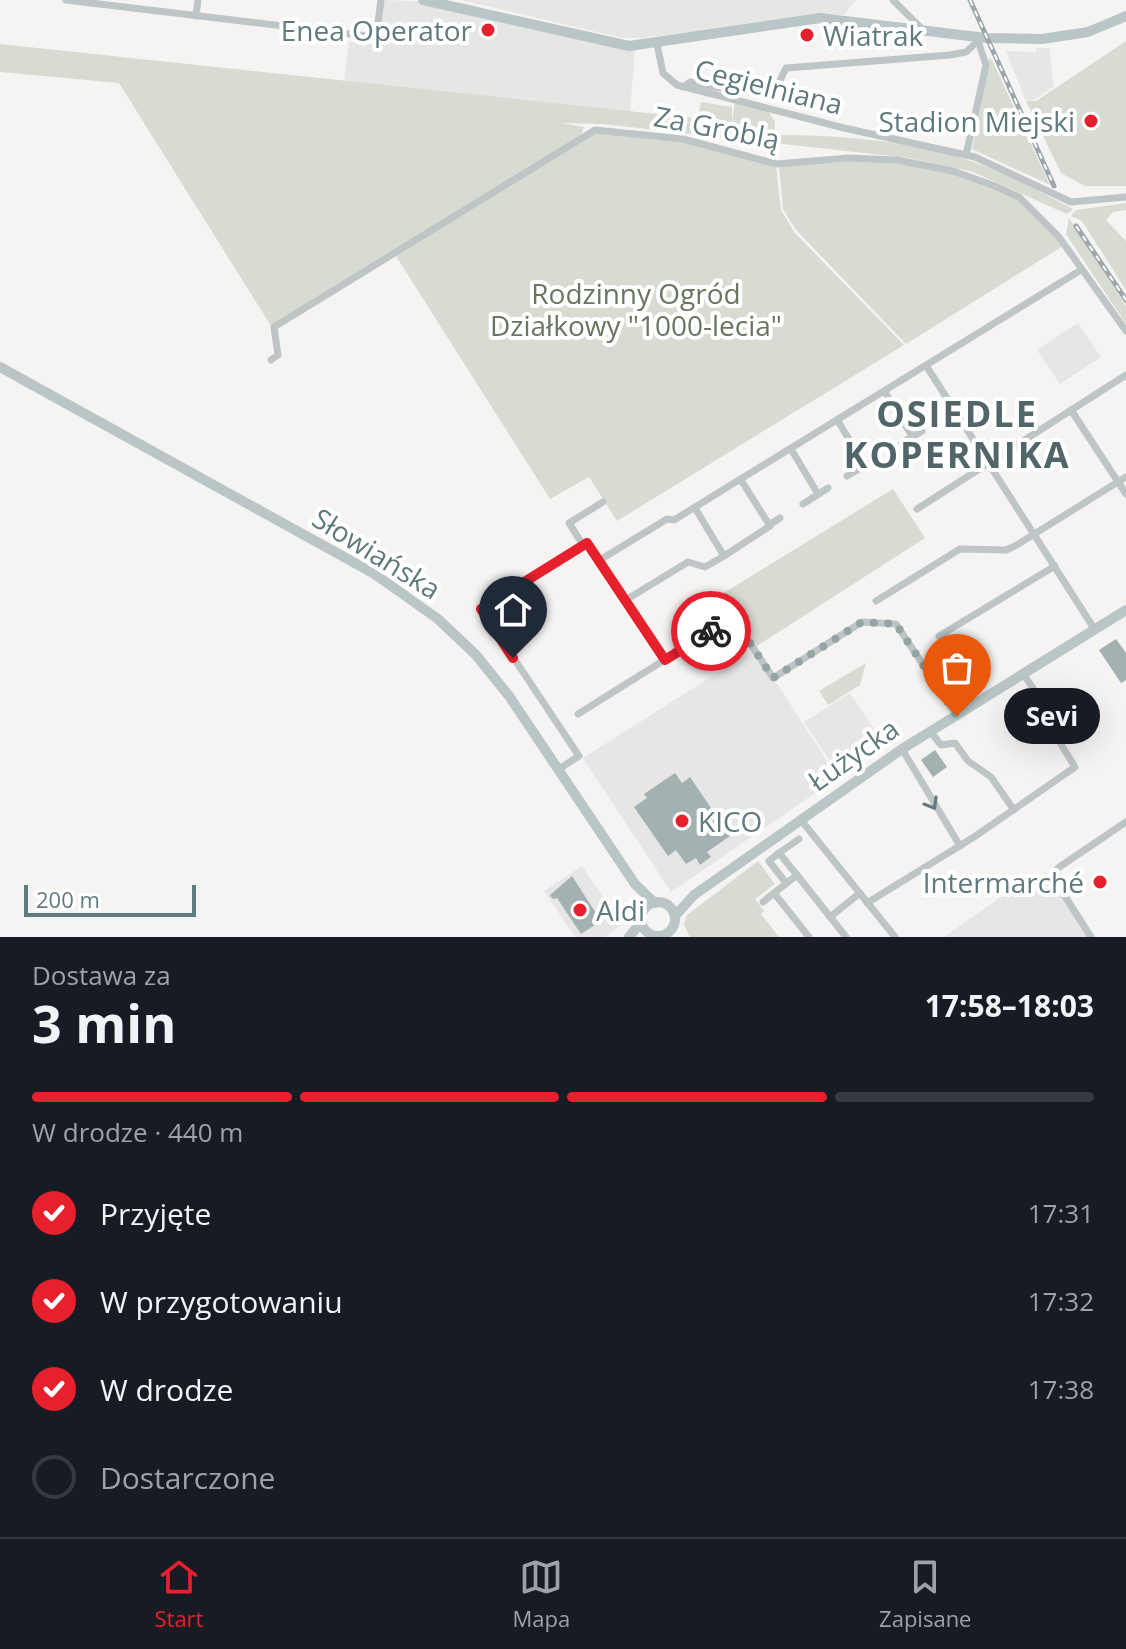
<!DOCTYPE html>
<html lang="pl">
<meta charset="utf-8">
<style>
body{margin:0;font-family:"Open Sans",sans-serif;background:#242831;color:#f1f3f6;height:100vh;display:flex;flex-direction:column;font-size:30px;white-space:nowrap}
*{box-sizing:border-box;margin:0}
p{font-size:26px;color:#9ea1a6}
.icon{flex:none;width:44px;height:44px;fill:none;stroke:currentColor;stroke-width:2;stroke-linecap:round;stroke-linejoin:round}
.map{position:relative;height:937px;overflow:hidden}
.drawer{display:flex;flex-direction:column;background:#171b24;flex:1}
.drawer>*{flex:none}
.scale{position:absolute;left:24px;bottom:20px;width:172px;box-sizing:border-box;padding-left:8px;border:4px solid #607a7e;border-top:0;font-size:22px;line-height:28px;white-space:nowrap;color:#607a7e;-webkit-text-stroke:6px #fff;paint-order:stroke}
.pin{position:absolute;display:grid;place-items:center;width:68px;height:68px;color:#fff;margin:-82px -34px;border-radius:50% 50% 50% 0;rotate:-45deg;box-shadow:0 0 8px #0007}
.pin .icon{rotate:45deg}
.courier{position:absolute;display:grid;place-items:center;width:80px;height:80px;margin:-40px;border:6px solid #e7202e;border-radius:50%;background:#fff;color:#222;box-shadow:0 2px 10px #0007}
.bubble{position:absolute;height:56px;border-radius:28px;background:#171b24;box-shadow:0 8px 32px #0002;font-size:26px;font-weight:700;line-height:56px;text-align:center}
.overview em{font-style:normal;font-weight:700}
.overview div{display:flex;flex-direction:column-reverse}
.overview{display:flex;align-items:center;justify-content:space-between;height:136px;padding:0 32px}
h1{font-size:52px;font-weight:700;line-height:60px}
.bar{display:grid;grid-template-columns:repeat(4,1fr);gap:12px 8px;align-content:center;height:96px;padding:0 32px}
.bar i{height:10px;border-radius:6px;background:#363941}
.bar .active{background:#e7202e}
.bar p{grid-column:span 4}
ol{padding:0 32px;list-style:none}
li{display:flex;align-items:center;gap:24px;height:88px}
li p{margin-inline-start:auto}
li .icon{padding:8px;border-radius:50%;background:#e7202e;color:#fff;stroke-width:4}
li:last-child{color:#9ea1a6}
li i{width:44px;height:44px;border:4px solid #363941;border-radius:50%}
.dock{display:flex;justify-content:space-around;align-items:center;height:112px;border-top:2px solid #363941;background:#171b24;font-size:22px;color:#9ea1a6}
.dock a{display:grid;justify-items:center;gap:4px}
.dock .active{color:#e7202e}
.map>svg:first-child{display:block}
.built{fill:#e6e6e5}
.green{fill:#d7dbd1}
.building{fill:#a3b1b2}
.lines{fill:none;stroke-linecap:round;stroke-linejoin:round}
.street{stroke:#bec5c7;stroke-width:7}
.secondary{stroke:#b9c5c7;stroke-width:10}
.rail-casing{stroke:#9ba7aa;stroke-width:5}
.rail{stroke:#fff;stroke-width:2;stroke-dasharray:6;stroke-linecap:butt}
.oneway{stroke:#607a7e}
.done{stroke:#94a5a7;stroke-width:8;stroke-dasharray:0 14.4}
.route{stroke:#e7202e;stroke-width:10}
.poi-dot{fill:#e7202e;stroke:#fff;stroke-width:3}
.labels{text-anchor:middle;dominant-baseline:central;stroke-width:8;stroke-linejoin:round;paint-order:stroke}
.poi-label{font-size:28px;fill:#607a7e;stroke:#fff;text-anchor:end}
.street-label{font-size:28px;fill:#607a7e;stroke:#fff}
.park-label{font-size:28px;fill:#6a765f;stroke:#fff}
.district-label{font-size:36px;font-weight:bold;letter-spacing:2px;fill:#526568;stroke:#fff}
</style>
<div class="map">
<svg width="1126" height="937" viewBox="0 0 1126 937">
<rect width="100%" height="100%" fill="#f6f4f2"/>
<g class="built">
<polygon points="383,0 466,3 534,24 635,48 630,113 344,81 349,42 377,45"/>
<polygon points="461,0 856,0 845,14 640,38 622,38"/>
<polygon points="1036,48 1049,48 1054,86 1034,100 1026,101 1006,51 1036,52"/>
<polygon points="1078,323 1101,357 1060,384 1037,350"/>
<polygon points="755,649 835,774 811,796 671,892 583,758"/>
<polygon points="850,693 879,737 833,766 804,722"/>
<polygon points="582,866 622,925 605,937 575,937 544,891"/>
<polygon points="1047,874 1090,937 944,937 1028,878 1033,882"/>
</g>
<g class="green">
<polygon points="1126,41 1126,186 1085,186 1061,173 1026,101 1036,101"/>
<path d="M0,44L713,120L698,117L701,102L732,107V123L735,102L767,109L775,122L774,135C837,135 907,140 968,160C1005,172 1039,191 1073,209L1067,214L973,172L909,158L602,124L562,123L584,127L581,135L271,326L119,83L0,72Z"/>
<polygon points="989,58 992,60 1050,185 972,149"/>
<polygon points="595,133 684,142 776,166 781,210 794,232 904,345 617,521 589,477 550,499 396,256"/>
<path d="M873,160C912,166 990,175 1020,201C1036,214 1049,231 1063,246L906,344L796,230L783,209L779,166Z"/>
<polygon points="1126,203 1126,210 1113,212 1106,220 1126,241 1126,290 1082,221 1071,216 1076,210"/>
<polygon points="1069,218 1126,306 1126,324 1066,234"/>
<polygon points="893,489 925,538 757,646 722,594"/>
<polygon points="866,663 860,685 828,705 819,691"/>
<polygon points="758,861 775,884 755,899 764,911 761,914 779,937 690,937 684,925 687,915"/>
</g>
<g class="building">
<polygon points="1116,639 1126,653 1126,680 1121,683 1099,650"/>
<polygon points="935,750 947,767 933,777 921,760"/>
<polygon points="675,773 682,783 690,777 730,836 707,852 711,857 700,865 696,858 686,864 676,850 668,856 634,807 647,798 644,794"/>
<polygon points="572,876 601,921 581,934 557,898 553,899 550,895"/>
</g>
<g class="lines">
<g class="street">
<polyline points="66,0 376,37 381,0"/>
<polyline points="893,0 922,29"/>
<polyline points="196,16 198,0"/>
<polyline points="657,44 663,73 677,85 844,128 975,157 1071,202 1126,197"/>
<path d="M683,87L690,82C718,88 749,96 777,87L786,68L950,55L966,52L977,42"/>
<polyline points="966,155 986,65 977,38"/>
<polyline points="271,360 278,355 274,327 595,130 683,139 777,164 848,158 897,160 953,171 995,186 1019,197 1059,237 1126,331"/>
<polyline points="927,367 1095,630"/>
<polyline points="885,392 912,436"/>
<polyline points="1071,410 1126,494"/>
<polyline points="838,421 865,466"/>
<polyline points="902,443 922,431"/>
<polyline points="791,449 818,494"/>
<polyline points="847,476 873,461"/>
<polyline points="803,504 828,488"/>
<polyline points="695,508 724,556 770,526 741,480"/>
<polyline points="917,509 1126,375"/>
<polyline points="769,525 780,518"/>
<polyline points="583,545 569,523 603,502"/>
<polyline points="603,558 667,519 674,520 1081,270"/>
<polyline points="629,598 688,562 705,567 724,556"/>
<polyline points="876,601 960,549 1006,550 1015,546 1126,477"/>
<polyline points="939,636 1055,566"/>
<polyline points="935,681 971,660"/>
<polyline points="578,714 733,617 773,678 862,622 896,624 957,716"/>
<polyline points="930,731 941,745 955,743 968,761 991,777 1014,810"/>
<polyline points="902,749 960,846"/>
<polyline points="559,769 579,756 481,609 587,543 665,660"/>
<polyline points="801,820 895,937"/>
<polyline points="779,853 799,839"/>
<polyline points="786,883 769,861 779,853 797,875"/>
<polyline points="763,902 774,893"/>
<polyline points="867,903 974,837 1075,767 1057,738 1051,715 1024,675"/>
<polyline points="830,917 860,893"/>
<polyline points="809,937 774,893 797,875 846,937"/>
<polyline points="1091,937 1052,876 1058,868 1126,822"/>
</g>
<g class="secondary">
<polyline points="423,0 629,46 820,18 986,38 1042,39 1088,32 1126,16"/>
<polyline points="0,367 373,573 438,619 476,655 509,696 635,884 655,903"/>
<circle cx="658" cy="919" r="17"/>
<polyline points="675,916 694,895 902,749 1126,610"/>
<polyline points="629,937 642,921"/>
</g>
<g class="rail-casing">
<g id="rail">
<polyline points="970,0 1054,186"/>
<polyline points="1076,226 1126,300"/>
</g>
</g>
<use href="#rail" class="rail"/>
</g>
<defs><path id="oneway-chevron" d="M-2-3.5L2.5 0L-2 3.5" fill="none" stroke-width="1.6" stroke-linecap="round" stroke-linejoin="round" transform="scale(2)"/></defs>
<use class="oneway" href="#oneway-chevron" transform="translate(932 804) rotate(60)"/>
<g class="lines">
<polyline class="done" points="711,631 733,617 773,678 862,622 896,624 957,716"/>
<polyline class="route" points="513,658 481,609 587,543 665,660 711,631"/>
</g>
<g class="poi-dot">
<circle cx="488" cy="30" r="8"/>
<circle cx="807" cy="35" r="8"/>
<circle cx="1091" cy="121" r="8"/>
<circle cx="682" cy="821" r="8"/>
<circle cx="1100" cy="882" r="8"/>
<circle cx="580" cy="910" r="8"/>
</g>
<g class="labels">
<g class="poi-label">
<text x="472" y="30">Enea Operator</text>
<text x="823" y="35" text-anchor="start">Wiatrak</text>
<text x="1075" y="121">Stadion Miejski</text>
<text x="698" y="821" text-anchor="start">KICO</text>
<text x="1084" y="882">Intermarché</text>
<text x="596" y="910" text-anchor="start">Aldi</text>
</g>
<g class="street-label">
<text transform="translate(769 86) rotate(14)">Cegielniana</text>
<text transform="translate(717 127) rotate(11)">Za Groblą</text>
<text transform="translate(377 553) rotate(32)">Słowiańska</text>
<text transform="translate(853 754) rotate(-35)">Łużycka</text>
</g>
<g class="park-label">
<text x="636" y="293">Rodzinny Ogród<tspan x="636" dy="32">Działkowy "1000-lecia"</tspan></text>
</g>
<g class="district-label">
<text x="957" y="413">OSIEDLE<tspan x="957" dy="41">KOPERNIKA</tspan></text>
</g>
</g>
</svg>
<div class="scale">200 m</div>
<div class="pin" style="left:957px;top:716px;background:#ea580c"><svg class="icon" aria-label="bag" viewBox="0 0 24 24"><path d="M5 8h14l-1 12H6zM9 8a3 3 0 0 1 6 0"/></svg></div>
<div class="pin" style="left:513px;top:658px;background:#1f2937"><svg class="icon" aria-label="home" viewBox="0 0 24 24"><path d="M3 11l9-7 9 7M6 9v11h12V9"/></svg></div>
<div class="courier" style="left:711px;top:631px"><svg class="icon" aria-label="bike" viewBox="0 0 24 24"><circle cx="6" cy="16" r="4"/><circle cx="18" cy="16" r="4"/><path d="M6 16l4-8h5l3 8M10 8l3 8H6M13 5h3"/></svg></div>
<div class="bubble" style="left:1004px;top:688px;width:96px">Sevi</div>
</div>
<section class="drawer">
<div class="overview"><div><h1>3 min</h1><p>Dostawa za</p></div><em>17:58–18:03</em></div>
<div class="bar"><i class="active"></i><i class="active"></i><i class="active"></i><i></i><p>W drodze · 440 m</p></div>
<ol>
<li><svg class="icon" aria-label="check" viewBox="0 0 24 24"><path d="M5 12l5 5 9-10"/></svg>Przyjęte<p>17:31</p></li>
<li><svg class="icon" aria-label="check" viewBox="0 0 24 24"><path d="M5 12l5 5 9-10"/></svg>W przygotowaniu<p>17:32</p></li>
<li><svg class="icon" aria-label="check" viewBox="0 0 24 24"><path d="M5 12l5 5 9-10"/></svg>W drodze<p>17:38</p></li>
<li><i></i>Dostarczone</li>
</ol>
</section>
<nav class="dock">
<a class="active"><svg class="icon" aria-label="home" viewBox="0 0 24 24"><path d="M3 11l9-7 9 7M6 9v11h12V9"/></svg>Start</a>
<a><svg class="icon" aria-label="map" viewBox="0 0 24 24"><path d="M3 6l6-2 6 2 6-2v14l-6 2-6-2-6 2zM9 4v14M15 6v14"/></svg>Mapa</a>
<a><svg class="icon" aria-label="saved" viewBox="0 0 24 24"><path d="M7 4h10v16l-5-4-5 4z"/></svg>Zapisane</a>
</nav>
